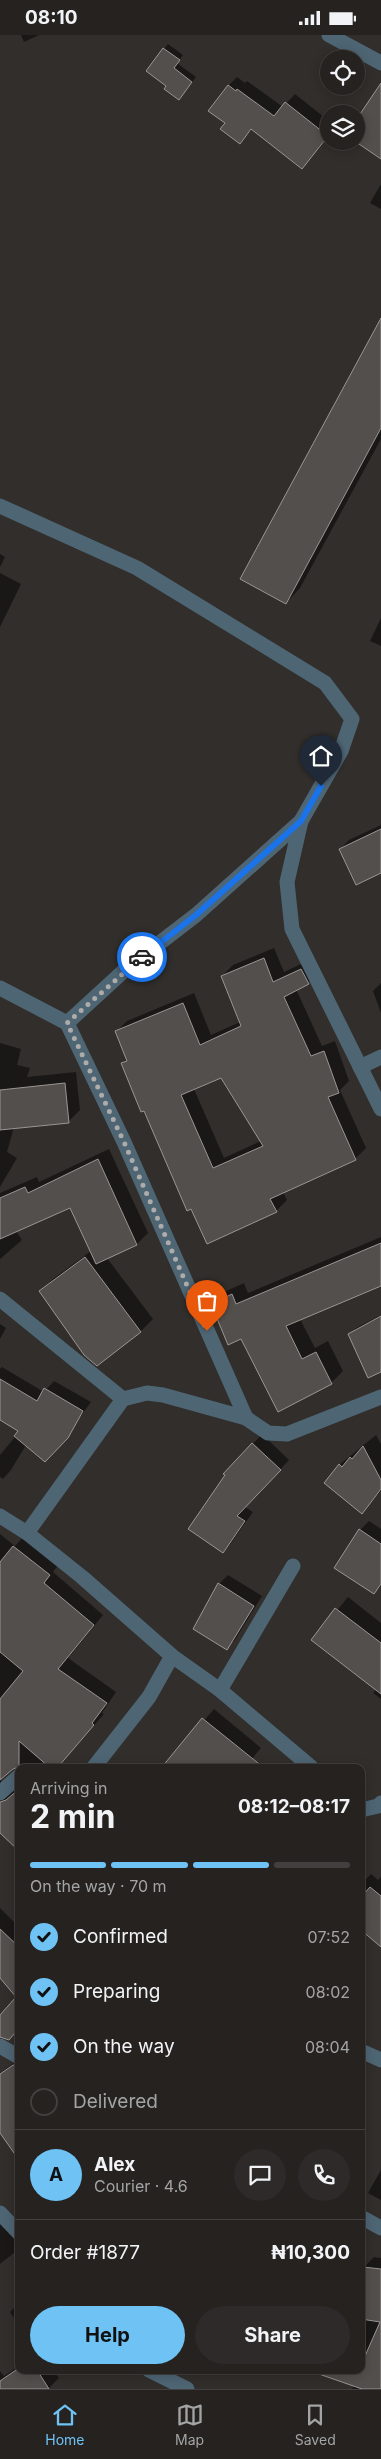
<!DOCTYPE html>
<meta charset="utf-8">
<style>
body{margin:0;font-family:Inter,sans-serif;background:#2d2a29;color:#f1f3f6;height:100vh;display:flex;flex-direction:column;font-size:19px;white-space:nowrap}
*{box-sizing:border-box;margin:0}
p{font-size:16px;color:#a3a4a5}
.icon{flex:none;width:28px;height:28px;fill:none;stroke:currentColor;stroke-width:2;stroke-linecap:round;stroke-linejoin:round}
.map{position:relative;flex:1;overflow:hidden}
.details{position:absolute;left:15px;top:1729px;width:350px;height:610px;display:flex;flex-direction:column;background:#252220;border-radius:10px;box-shadow:0 2px 12px #0003,0 0 0 1px #423f3e}
.details>*{flex:none}
.buttons{position:absolute;left:320px;top:15px;display:grid;gap:10px}
.buttons a{display:grid;place-items:center;width:45px;height:45px;border-radius:50%;background:#252220;box-shadow:0 2px 12px #0003,0 0 0 1px #423f3e;font-size:25px}
.pin{position:absolute;display:grid;place-items:center;width:42px;height:42px;color:#fff;margin:-51px -21px;border-radius:50% 50% 50% 0;rotate:-45deg;box-shadow:0 0 5px #0007}
.pin .icon{rotate:45deg}
.courier{position:absolute;display:grid;place-items:center;width:50px;height:50px;margin:-25px;border:4px solid #1a73e8;border-radius:50%;background:#fff;color:#222;box-shadow:0 1px 6px #0007}
.summary em{font-style:normal;font-weight:700}
.summary div{display:flex;flex-direction:column-reverse}
.summary{display:flex;align-items:center;justify-content:space-between;height:85px;padding:0 15px}
h1{font-size:32px;font-weight:700;line-height:38px}
.bar{display:grid;grid-template-columns:repeat(4,1fr);gap:8px 5px;align-content:center;height:60px;padding:0 15px}
.bar i{height:6px;border-radius:4px;background:#423f3e}
.bar .on{background:#6fc2f4}
.bar p{grid-column:span 4}
.line{display:flex;align-items:center;gap:12px;padding:0 15px;border-top:1px solid #423f3e}
.line div{flex:1}
.round{display:grid;place-items:center;flex:none;width:52px;height:52px;border-radius:26px;background:#2d2a29}
ol{padding:0 15px;list-style:none}
li{display:flex;align-items:center;gap:15px;height:55px}
li p{margin-inline-start:auto}
li .icon{padding:5px;border-radius:50%;background:#6fc2f4;color:#111;stroke-width:4}
li:last-child{color:#a3a4a5}
li i{width:28px;height:28px;border:2px solid #423f3e;border-radius:50%}
.cta{display:flex;gap:10px;margin-top:auto;padding:10px 15px}
.cta a{flex:1;height:58px;border-radius:30px;background:#6fc2f4;color:#111;font-size:20px;font-weight:700;line-height:58px;text-align:center}
.cta a+a{background:#2d2a29;color:#f1f3f6}
.status{display:flex;justify-content:space-between;align-items:center;height:35px;padding:0 25px;background:#252220;direction:ltr}
.status svg{height:14px;fill:currentColor}
.tabs{display:flex;justify-content:space-around;align-items:center;height:70px;border-top:1px solid #423f3e;background:#252220;font-size:14px;color:#a3a4a5}
.tabs a{display:grid;justify-items:center;gap:2px}
.tabs .on{color:#6fc2f4}
.map>svg:first-child{display:block}
.shadow{fill:#0007;fill-rule:evenodd}
.building{fill:#534f4c;stroke:#9a9693;fill-rule:evenodd}
.lines{fill:none;stroke-linecap:round;stroke-linejoin:round}
.minor{stroke:#4e6574;stroke-width:15}
.done{stroke:#aeacaa;stroke-width:5;stroke-dasharray:0 9}
.route{stroke:#1a73e8;stroke-width:6}
</style>
<div class="status"><b>08:10</b><svg viewBox="0 0 49 12"><path d="M0 12V9h3v3zM5 12V6h3v6zM10 12V3h3v9zM15 12V0h3v12zM26 1h20v11H26zM47 4h2v5h-2z"/></svg></div>
<div class="map">
<svg width="381" height="2354" viewBox="0 0 381 2354">
<rect width="100%" height="100%" fill="#312e2b"/>
<g class="shadow">
<polygon points="21,0 39,0 24,7"/>
<polygon points="168,9 183,20 177,28 196,42 179,64 168,51 147,36"/>
<polygon points="237,42 245,48 247,46 283,72 295,59 329,86 329,101 302,133 252,94 240,107 227,88 228,51"/>
<polygon points="381,149 381,174 370,168"/>
<polygon points="381,285 381,404 300,553 286,568"/>
<polygon points="0,519 5,522 0,532"/>
<polygon points="0,538 21,549 0,592"/>
<polygon points="381,583 381,611 370,606"/>
<polygon points="381,790 381,837 340,814 349,805"/>
<path d="M274,913L284,937L312,924L319,937L308,948L296,954L322,1011L335,1006L349,1046L340,1055L366,1113L355,1124L283,1157L287,1165L276,1176L207,1207L123,1028L127,1024L116,997L127,986L194,958L211,1000L240,987L222,941L233,930ZM222,1042L261,1106L224,1123L194,1054Z"/>
<polygon points="381,948 381,978 373,956"/>
<polygon points="0,1008 21,1014 17,1030 30,1033 27,1042 76,1037 80,1075 69,1086 14,1092 7,1117 17,1123 0,1152"/>
<polygon points="109,1114 148,1198 137,1209 107,1223 153,1284 141,1296 85,1319 41,1256 53,1244 91,1216 71,1172 16,1196 22,1205 0,1224 0,1158 37,1142 39,1147"/>
<polygon points="381,1202 381,1250 300,1284 315,1313 328,1306 343,1336 331,1348 241,1302 212,1269 224,1257 244,1248 248,1258"/>
<polygon points="381,1280 381,1335 349,1300 356,1293"/>
<polygon points="0,1289 6,1293 0,1304"/>
<polygon points="2,1332 44,1357 54,1346 91,1367 54,1417 26,1410 11,1435 3,1444 0,1442 0,1420 20,1396 0,1383 0,1334"/>
<polygon points="262,1399 289,1425 245,1472 253,1477 231,1508 223,1517 225,1439"/>
<polygon points="376,1400 381,1409 381,1456 362,1477 339,1430"/>
<polygon points="369,1486 381,1494 381,1551 374,1558 360,1495"/>
<polygon points="0,1499 15,1511 24,1501 59,1529 53,1537 103,1580 68,1623 116,1657 102,1678 104,1679 58,1732 22,1731 13,1733 1,1743 1,1750 7,1757 18,1755 0,1796"/>
<polygon points="228,1540 262,1561 235,1605 226,1613 219,1549"/>
<polygon points="348,1562 381,1588 381,1664 373,1658 376,1654 313,1605"/>
<polygon points="214,1674 261,1713 245,1732 164,1732"/>
<polygon points="371,1839 378,1845 381,1842 381,1910 361,1893 361,1849"/>
<polygon points="0,1873 19,1892 19,1993 8,2004 0,2001 0,1982 17,1962 0,1941"/>
<polygon points="19,2024 19,2123 0,2096 0,2038"/>
<polygon points="381,2135 381,2165 368,2158"/>
<polygon points="0,2178 19,2200 19,2214 0,2229"/>
<polygon points="374,2222 381,2223 381,2354 352,2354 354,2350 317,2335 361,2335 361,2251 364,2232"/>
<polygon points="19,2268 19,2291 10,2277"/>
<polygon points="19,2331 19,2335 53,2335 59,2343 48,2354 0,2354 0,2336 4,2341"/>
</g>
<g class="building">
<polygon points="163,13 180,25 174,33 192,47 179,65 164,54 166,51 146,36"/>
<polygon points="381,48 381,124 356,107 356,85"/>
<polygon points="228,50 236,56 237,54 274,81 285,67 328,101 302,134 251,94 240,109 220,94 225,88 208,76"/>
<polygon points="381,283 381,393 286,569 240,544"/>
<polygon points="381,794 381,838 356,850 339,814"/>
<path d="M264,923L273,947L301,934L309,949L284,962L311,1021L324,1016L339,1058L328,1062L356,1125L270,1164L277,1177L207,1209L191,1174L187,1176L144,1076L141,1077L121,1028L127,1026L115,996L183,968L200,1010L241,991L221,941ZM221,1043L263,1111L213,1133L181,1060Z"/>
<polygon points="65,1048 69,1088 0,1095 0,1055"/>
<polygon points="98,1124 137,1210 96,1229 70,1173 0,1204 0,1163 25,1152 28,1158"/>
<polygon points="381,1208 381,1251 286,1291 302,1324 316,1317 332,1349 278,1377 241,1304 228,1310 211,1269 232,1259 236,1269"/>
<polygon points="85,1222 141,1297 97,1331 84,1320 39,1256"/>
<polygon points="381,1281 381,1337 368,1343 348,1299"/>
<polygon points="0,1344 37,1366 44,1353 83,1376 68,1403 45,1427 14,1401 18,1396 0,1385"/>
<polygon points="252,1408 281,1435 237,1481 245,1486 223,1518 188,1494 225,1440 223,1439"/>
<polygon points="363,1411 381,1445 381,1454 362,1479 324,1448 339,1429 342,1432 350,1422 352,1424"/>
<polygon points="359,1494 381,1509 381,1549 374,1559 334,1533"/>
<polygon points="13,1511 50,1540 44,1548 94,1590 58,1634 107,1668 92,1688 94,1690 58,1732 49,1732 19,1706 19,1732 13,1734 0,1745 0,1664 23,1636 0,1617 0,1527"/>
<polygon points="218,1548 254,1571 227,1615 193,1594"/>
<polygon points="335,1573 381,1608 381,1659 311,1605"/>
<polygon points="202,1683 263,1732 162,1732"/>
<polygon points="19,1754 19,1816 0,1798 0,1767 6,1765"/>
<polygon points="370,1852 381,1861 381,1912 361,1895 361,1862"/>
<polygon points="0,1894 19,1912 19,1993 9,2005 0,2002 0,1980 16,1962 0,1943"/>
<polygon points="13,2030 19,2031 19,2125 0,2098 0,2039"/>
<polygon points="363,2232 381,2234 381,2354 362,2354 316,2338 316,2335 361,2335 361,2330 380,2287 361,2284"/>
<polygon points="16,2335 37,2335 49,2354 0,2354 0,2346"/>
</g>
<g class="lines">
<g class="minor">
<polyline points="329,0 381,28"/>
<polyline points="0,471 137,533 325,648 352,684 341,716 301,786"/>
<polyline points="0,953 67,988 124,1107 246,1383"/>
<polyline points="67,988 127,933 196,880 301,786 287,847 292,894 381,1074"/>
<polyline points="360,1032 381,1022"/>
<polyline points="0,1264 123,1364"/>
<polyline points="0,1481 27,1498 82,1542 172,1621 220,1655 311,1732"/>
<polyline points="27,1498 123,1364 147,1358 163,1360 246,1383 268,1398 287,1399 381,1362"/>
<polyline points="220,1655 293,1531"/>
<polyline points="94,1732 149,1662 172,1621"/>
<polyline points="0,1758 19,1741"/>
<polyline points="361,1775 378,1771 381,1768"/>
<polyline points="0,2011 19,2022"/>
<polyline points="361,2016 381,2025"/>
<polyline points="0,2178 19,2198"/>
<polyline points="361,2182 381,2193"/>
<polyline points="149,2335 187,2354"/>
</g>
</g>
<g class="lines">
<polyline class="done" points="142,922 67,988 124,1107 207,1296"/>
<polyline class="route" points="142,922 196,880 301,786 321,751"/>
</g>
</svg>
<div class="buttons">
<a><svg class="icon" aria-label="locate" viewBox="0 0 24 24"><circle cx="12" cy="12" r="6"/><path d="M12 2v4M12 18v4M2 12h4M18 12h4"/></svg></a>
<a><svg class="icon" aria-label="layers" viewBox="0 0 24 24"><path d="M12 4l9 5-9 5-9-5zM3 14l9 5 9-5"/></svg></a>
</div>
<div class="pin" style="left:207px;top:1296px;background:#ea580c"><svg class="icon" aria-label="bag" viewBox="0 0 24 24"><path d="M5 8h14l-1 12H6zM9 8a3 3 0 0 1 6 0"/></svg></div>
<div class="pin" style="left:321px;top:751px;background:#1f2937"><svg class="icon" aria-label="home" viewBox="0 0 24 24"><path d="M3 11l9-7 9 7M6 9v11h12V9"/></svg></div>
<div class="courier" style="left:142px;top:922px"><svg class="icon" aria-label="car" viewBox="0 0 24 24"><path d="M5 17H2v-5l4-1 3-4h7l3 4 3 1v5h-3M9 17h6M6 11h13"/><circle cx="7" cy="17" r="2"/><circle cx="17" cy="17" r="2"/></svg></div>
<section class="details">
<div class="summary"><div><h1>2 min</h1><p>Arriving in</p></div><em>08:12–08:17</em></div>
<div class="bar"><i class="on"></i><i class="on"></i><i class="on"></i><i></i><p>On the way · 70 m</p></div>
<ol>
<li><svg class="icon" aria-label="check" viewBox="0 0 24 24"><path d="M5 12l5 5 9-10"/></svg>Confirmed<p>07:52</p></li>
<li><svg class="icon" aria-label="check" viewBox="0 0 24 24"><path d="M5 12l5 5 9-10"/></svg>Preparing<p>08:02</p></li>
<li><svg class="icon" aria-label="check" viewBox="0 0 24 24"><path d="M5 12l5 5 9-10"/></svg>On the way<p>08:04</p></li>
<li><i></i>Delivered</li>
</ol>
<div class="line" style="height:90px"><b class="round" style="background:#6fc2f4;color:#111">A</b><div><b>Alex</b><p>Courier · 4.6</p></div><a class="round"><svg class="icon" aria-label="chat" viewBox="0 0 24 24"><path d="M4 5h16v11H9l-5 4z"/></svg></a><a class="round"><svg class="icon" aria-label="phone" viewBox="0 0 24 24"><path d="M5 4h4l2 5-3 2q2 4 5 5l2-3 5 2v4C11 20 4 13 5 4z"/></svg></a></div>
<div class="line" style="height:65px"><div>Order #1877</div><b>₦10,300</b></div>
<div class="cta"><a>Help</a><a>Share</a></div>
</section>
</div>
<nav class="tabs">
<a class="on"><svg class="icon" aria-label="home" viewBox="0 0 24 24"><path d="M3 11l9-7 9 7M6 9v11h12V9"/></svg>Home</a>
<a><svg class="icon" aria-label="map" viewBox="0 0 24 24"><path d="M3 6l6-2 6 2 6-2v14l-6 2-6-2-6 2zM9 4v14M15 6v14"/></svg>Map</a>
<a><svg class="icon" aria-label="saved" viewBox="0 0 24 24"><path d="M7 4h10v16l-5-4-5 4z"/></svg>Saved</a>
</nav>
